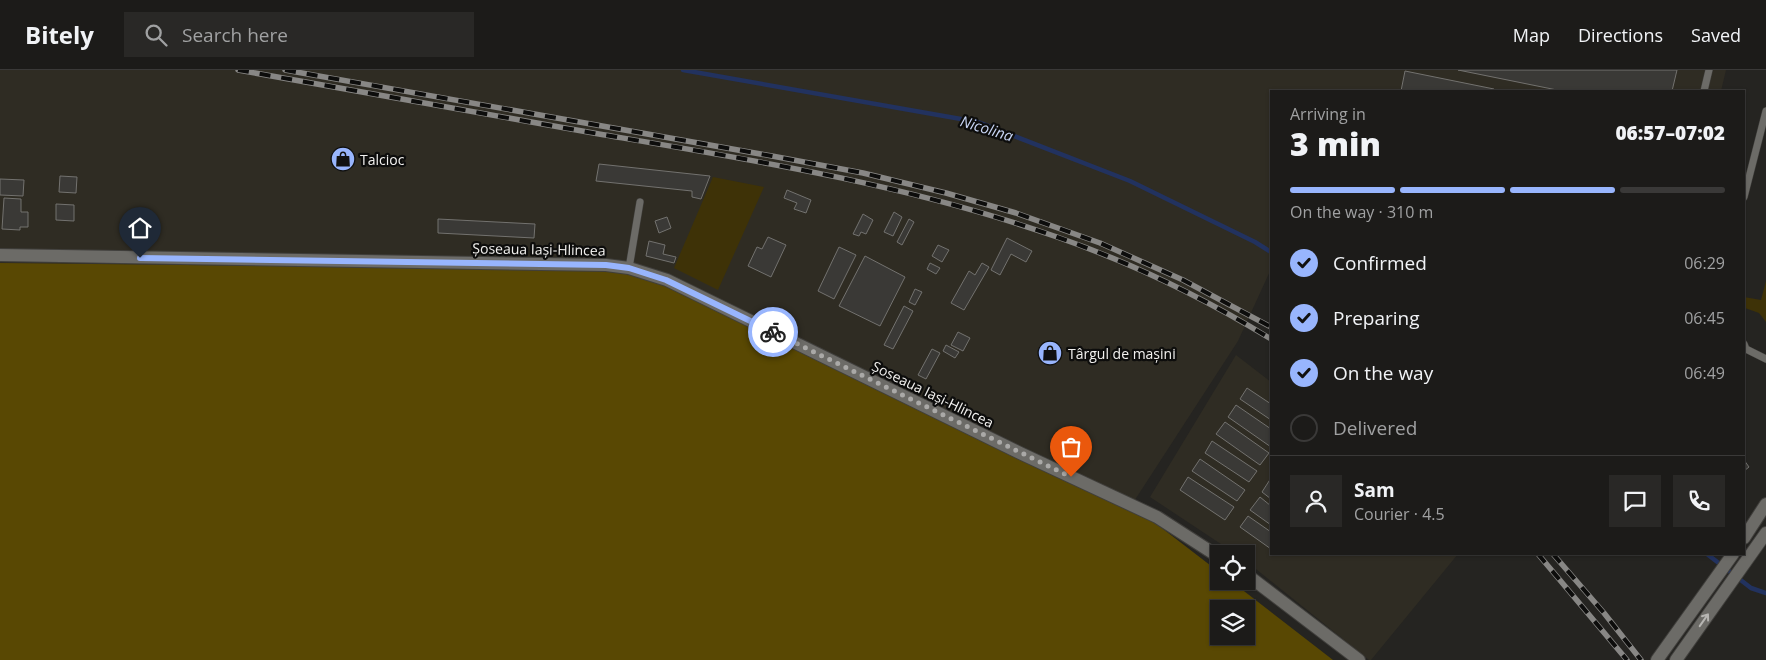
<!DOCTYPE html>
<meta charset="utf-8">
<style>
body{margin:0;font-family:"Open Sans",sans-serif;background:#292826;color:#f1f3f6;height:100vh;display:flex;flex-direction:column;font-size:19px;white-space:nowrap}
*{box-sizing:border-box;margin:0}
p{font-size:16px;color:#a0a1a2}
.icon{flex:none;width:28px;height:28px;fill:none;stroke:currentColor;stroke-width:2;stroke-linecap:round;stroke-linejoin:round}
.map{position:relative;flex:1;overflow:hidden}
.side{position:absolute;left:1270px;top:20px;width:475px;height:465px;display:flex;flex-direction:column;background:#1c1b19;border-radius:0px;box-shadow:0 1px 4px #0004,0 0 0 1px #3a3938}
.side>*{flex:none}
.tools{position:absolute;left:1210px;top:475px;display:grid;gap:10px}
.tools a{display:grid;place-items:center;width:45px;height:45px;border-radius:0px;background:#1c1b19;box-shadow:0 1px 4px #0004,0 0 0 1px #3a3938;font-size:25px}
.pin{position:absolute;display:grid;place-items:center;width:42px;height:42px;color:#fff;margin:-51px -21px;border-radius:50% 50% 50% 0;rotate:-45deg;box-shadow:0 0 5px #0007}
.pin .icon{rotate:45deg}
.courier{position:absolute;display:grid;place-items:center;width:50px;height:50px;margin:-25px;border:4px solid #98b5fd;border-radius:50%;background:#fff;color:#222;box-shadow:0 1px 6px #0007}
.head em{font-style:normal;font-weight:800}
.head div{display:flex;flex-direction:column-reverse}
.head{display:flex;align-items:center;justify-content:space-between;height:85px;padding:0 20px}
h1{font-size:32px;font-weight:800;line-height:38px}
.bar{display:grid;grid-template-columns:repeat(4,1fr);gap:8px 5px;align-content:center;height:60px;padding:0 20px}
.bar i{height:6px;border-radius:4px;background:#3a3938}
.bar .on{background:#98b5fd}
.bar p{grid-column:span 4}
.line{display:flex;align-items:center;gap:12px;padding:0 20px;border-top:1px solid #3a3938}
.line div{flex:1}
.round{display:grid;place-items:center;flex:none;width:52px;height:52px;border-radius:0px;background:#292826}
ol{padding:0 20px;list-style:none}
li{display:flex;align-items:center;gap:15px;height:55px}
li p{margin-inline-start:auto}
li .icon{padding:5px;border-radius:50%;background:#98b5fd;color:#111;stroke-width:4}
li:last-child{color:#a0a1a2}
li i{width:28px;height:28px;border:2px solid #3a3938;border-radius:50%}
header{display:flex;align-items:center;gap:30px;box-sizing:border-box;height:70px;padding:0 25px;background:#1c1b19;border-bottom:1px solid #3a3938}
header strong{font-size:24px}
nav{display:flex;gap:28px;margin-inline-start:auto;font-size:18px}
.search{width:350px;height:45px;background:#292826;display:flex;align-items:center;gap:12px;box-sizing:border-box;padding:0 18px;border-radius:0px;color:#a0a1a2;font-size:19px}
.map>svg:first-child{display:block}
.built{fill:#2f2c23}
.green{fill:#3e3207}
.forest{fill:#594803;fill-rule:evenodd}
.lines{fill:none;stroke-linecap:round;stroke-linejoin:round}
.stream{stroke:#22325f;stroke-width:4.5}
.building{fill:#3a3936;stroke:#73726f}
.lane-casing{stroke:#403f3c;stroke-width:8}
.street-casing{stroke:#403f3c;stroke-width:14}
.secondary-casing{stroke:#403f3c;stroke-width:14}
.lane{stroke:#6c6b67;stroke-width:7}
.street{stroke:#6c6b67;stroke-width:12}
.secondary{stroke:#6c6b67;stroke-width:12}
.rail-casing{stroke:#888785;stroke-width:5.5}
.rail{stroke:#0d0d0c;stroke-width:4;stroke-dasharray:11;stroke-linecap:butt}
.oneway{stroke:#b6b5b2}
.done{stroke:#aaa9a7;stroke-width:5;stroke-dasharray:0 9}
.route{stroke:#98b5fd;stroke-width:6}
.labels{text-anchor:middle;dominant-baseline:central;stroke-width:4.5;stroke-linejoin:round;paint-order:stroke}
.poi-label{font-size:14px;fill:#f2f1ef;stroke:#0d0d0c;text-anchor:start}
.street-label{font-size:14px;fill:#f2f1ef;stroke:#0d0d0c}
.water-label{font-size:15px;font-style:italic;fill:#c9d6f5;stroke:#0d0d0c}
</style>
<header>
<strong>Bitely</strong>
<div class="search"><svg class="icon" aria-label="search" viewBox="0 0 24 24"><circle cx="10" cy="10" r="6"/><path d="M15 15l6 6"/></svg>Search here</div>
<nav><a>Map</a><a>Directions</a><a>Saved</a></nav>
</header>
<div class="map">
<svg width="1766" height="590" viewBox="0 0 1766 590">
<rect width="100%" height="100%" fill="#252421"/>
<g class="built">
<polygon points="0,0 1726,0 1721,21 1271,21 1271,199 1238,271 1129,439 0,193"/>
<polygon points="1236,285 1271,312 1271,484 1458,484 1371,590 1369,590 1246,491 1246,484 1236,484 1150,427"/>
</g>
<g class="green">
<polygon points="713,107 764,117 718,220 674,198"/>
<polygon points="1766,211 1766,252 1759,243 1745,238 1744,227 1761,230"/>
</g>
<path class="forest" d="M0,193L636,200L1154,452L1219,502V511H1231L1333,590H0ZM1219,539H1246V566H1219Z"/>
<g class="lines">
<g class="stream">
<polyline points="683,0 978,52 1130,111 1255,172 1271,182"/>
<polyline points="1707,484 1751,518 1766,523"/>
</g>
</g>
<g class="building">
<polygon points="1458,0 1677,0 1672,21 1562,21"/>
<polygon points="1405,1 1494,19 1493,21 1401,21"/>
<polygon points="599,94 710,106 701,129 692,127 692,121 596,111"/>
<polygon points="60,106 77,107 76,123 59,122"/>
<polygon points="0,109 24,110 23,126 0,125"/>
<polygon points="787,120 811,130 806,143 794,139 797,133 784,128"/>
<polygon points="4,128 21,129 21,142 28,142 28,157 20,157 20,160 2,159"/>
<polygon points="56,134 74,135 74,151 56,150"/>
<polygon points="894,142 902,147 893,166 884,162"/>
<polygon points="863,144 873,150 866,164 861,162 859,166 853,164"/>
<polygon points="667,147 671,158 659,163 655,151"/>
<polygon points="438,149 535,154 534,168 438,163"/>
<polygon points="909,149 914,152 902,175 897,172"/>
<polygon points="768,167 786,175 771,207 748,196 757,177 762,179"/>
<polygon points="1007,168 1032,181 1026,192 1011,184 1000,205 991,200"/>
<polygon points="649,171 665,175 663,184 676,187 674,193 646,186"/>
<polygon points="938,175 949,180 942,192 932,186"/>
<polygon points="839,177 856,185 834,229 818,221"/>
<polygon points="865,186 905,207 880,256 839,236"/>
<polygon points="930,193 940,198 936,204 927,199"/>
<polygon points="982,193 989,197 964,240 951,233 969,201 975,205"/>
<polygon points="915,219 922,222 915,235 909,232"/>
<polygon points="904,236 913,241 893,279 884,275"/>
<polygon points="958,262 970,268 963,281 951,275"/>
<polygon points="946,275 959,282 955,288 943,281"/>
<polygon points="932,279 940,283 926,309 918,305"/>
<polygon points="1247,318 1271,334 1271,350 1240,329"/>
<polygon points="1236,335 1271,359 1271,377 1228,347"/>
<polygon points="1225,352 1269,383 1260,395 1216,364"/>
<polygon points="1212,371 1257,401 1249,412 1205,383"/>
<polygon points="1200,389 1245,420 1237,431 1192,401"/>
<polygon points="1744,390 1749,397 1744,401"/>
<polygon points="1188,407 1234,437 1225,450 1180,420"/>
<polygon points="1271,408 1271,429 1262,422"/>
<polygon points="1260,427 1271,436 1271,455 1250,440"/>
<polygon points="1248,446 1271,462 1271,479 1240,457"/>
</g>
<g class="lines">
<g class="lane-casing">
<g id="lane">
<polyline points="1704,21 1709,0"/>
<polyline points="1744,127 1766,41"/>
<polyline points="629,198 640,132"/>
<polyline points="1744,274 1746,279 1766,289"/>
</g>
</g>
<g class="street-casing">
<g id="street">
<polyline points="0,185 606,195 629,198 667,210 1020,383 1157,447 1219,487"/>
<polyline points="1246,504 1359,590"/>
</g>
</g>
<g class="secondary-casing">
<g id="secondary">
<polyline points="1744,468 1766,434"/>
<polyline points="1657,590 1733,484"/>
<polyline points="1676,590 1766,463"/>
</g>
</g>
<use href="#lane" class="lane"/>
<use href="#street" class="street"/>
<use href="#secondary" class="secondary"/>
<g class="rail-casing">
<g id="rail">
<path d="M238,0C358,21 479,43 599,64C753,90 910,115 1057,167C1132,193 1204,228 1271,269"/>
<polyline points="285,0 772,86 863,103 946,123 1016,143 1100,173 1183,210 1271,257"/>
<polyline points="1538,484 1627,590"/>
<polyline points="1553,484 1604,543 1641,590"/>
</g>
</g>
<use href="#rail" class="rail"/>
</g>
<defs><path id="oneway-shaft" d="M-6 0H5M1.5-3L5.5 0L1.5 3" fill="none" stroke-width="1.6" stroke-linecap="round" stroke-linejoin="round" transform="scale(1.25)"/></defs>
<use class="oneway" href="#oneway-shaft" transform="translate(1704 550) rotate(-55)"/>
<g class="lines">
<polyline class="done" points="773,262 1071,407"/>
<polyline class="route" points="140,188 606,195 629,198 666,210 773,262"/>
</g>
<defs>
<g id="shop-disc" transform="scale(1.25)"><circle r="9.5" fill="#98b5fd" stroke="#0d0d0c"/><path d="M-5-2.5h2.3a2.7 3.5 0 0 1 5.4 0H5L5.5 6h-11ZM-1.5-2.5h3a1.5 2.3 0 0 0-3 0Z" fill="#111"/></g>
</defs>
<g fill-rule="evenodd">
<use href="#shop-disc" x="343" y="89"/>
<use href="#shop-disc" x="1050" y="283"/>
</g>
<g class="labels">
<g class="poi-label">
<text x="360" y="89">Talcioc</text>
<text x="1068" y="283">Târgul de mașini</text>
</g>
<g class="street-label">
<text transform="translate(539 179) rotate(1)">Șoseaua Iași-Hlincea</text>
<text transform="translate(933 324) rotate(26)">Șoseaua Iași-Hlincea</text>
</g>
<g class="water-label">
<text transform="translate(987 58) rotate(17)">Nicolina</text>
</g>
</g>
</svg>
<div class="tools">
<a><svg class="icon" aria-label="locate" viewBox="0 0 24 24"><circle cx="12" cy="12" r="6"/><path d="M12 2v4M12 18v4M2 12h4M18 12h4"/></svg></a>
<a><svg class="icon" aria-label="layers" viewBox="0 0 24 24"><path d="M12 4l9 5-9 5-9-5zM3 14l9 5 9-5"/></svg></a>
</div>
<div class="pin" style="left:1071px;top:407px;background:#ea580c"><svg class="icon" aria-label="bag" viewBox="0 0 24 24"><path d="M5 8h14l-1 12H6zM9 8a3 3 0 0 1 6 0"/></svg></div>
<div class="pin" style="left:140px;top:188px;background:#1f2937"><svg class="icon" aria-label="home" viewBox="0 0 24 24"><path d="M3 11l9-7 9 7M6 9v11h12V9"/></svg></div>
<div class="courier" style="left:773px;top:262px"><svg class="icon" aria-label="bike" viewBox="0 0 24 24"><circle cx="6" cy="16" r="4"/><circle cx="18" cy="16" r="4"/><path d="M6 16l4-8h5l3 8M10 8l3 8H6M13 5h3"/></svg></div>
<section class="side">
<div class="head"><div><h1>3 min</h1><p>Arriving in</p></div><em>06:57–07:02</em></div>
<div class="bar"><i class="on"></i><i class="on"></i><i class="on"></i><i></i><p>On the way · 310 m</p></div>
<ol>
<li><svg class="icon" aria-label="check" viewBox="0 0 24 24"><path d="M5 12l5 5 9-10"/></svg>Confirmed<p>06:29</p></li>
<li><svg class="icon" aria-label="check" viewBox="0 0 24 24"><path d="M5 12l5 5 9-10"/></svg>Preparing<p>06:45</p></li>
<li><svg class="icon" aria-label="check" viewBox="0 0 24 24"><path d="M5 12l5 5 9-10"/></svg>On the way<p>06:49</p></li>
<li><i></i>Delivered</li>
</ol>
<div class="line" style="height:90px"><a class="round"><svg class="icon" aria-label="person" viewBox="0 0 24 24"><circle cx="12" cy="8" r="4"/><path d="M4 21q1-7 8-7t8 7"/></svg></a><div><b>Sam</b><p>Courier · 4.5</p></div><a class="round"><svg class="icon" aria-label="chat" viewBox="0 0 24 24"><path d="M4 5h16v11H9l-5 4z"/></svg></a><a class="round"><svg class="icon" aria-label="phone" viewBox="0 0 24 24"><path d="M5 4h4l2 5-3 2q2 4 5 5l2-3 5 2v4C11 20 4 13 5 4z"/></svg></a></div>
</section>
</div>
